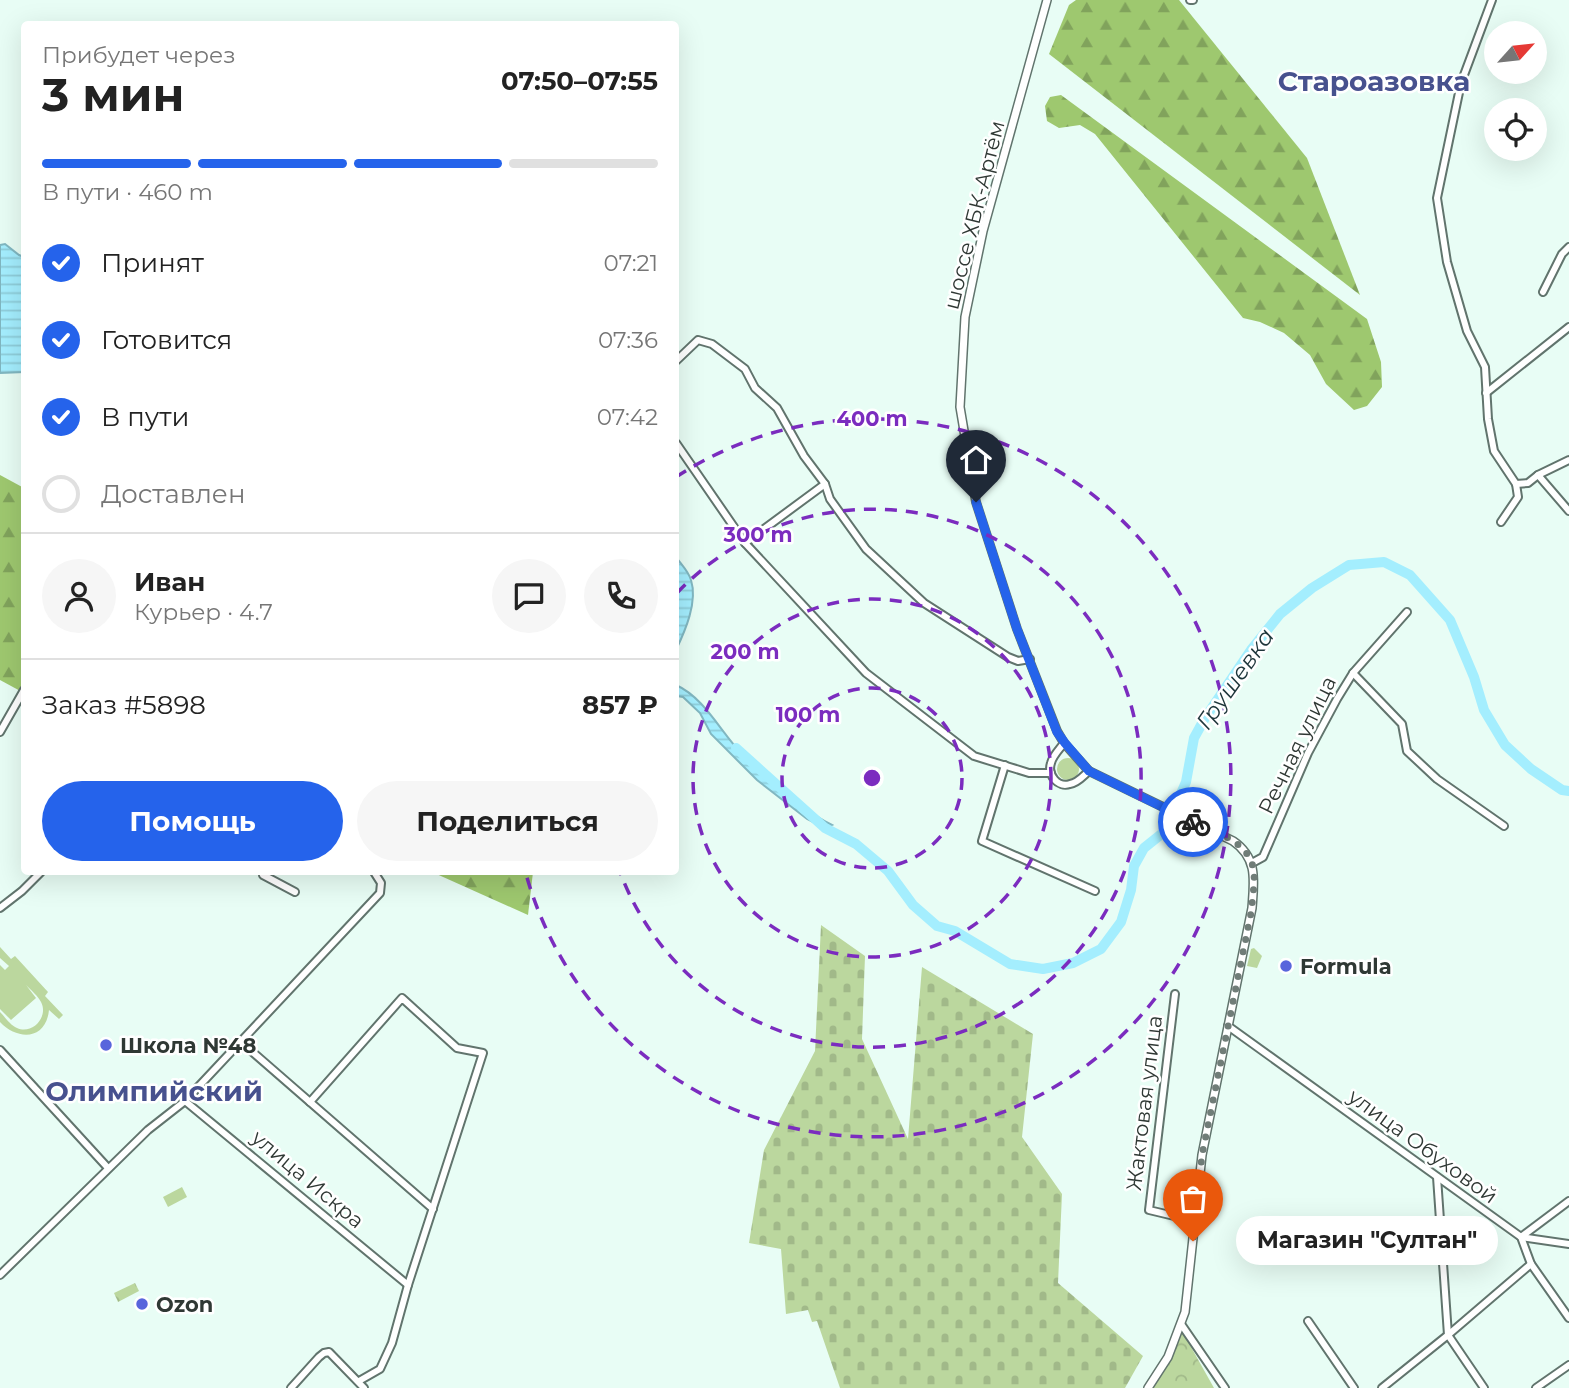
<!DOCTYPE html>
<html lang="ru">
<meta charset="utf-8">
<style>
body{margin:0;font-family:Montserrat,sans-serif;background:#f6f6f6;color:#222;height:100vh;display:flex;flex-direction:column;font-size:26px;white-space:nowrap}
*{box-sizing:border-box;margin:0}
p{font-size:23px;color:#767676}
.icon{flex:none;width:38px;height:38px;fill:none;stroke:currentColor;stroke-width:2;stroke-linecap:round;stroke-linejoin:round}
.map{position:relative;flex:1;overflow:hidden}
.sheet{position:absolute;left:21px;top:21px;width:658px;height:854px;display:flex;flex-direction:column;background:#fff;border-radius:7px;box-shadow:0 7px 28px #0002}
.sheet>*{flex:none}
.needle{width:46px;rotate:63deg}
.fabs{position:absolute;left:1484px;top:21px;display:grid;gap:14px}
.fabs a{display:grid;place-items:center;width:63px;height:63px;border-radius:50%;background:#fff;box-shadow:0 7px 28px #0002;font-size:35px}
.pin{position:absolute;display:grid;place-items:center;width:60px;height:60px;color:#fff;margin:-72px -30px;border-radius:50% 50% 50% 0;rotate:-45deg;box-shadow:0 0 7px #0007}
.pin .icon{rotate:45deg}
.courier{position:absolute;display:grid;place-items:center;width:70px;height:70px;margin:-35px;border:5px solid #2563eb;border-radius:50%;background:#fff;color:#222;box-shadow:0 2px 9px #0007}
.bubble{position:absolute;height:49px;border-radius:24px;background:#fff;box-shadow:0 7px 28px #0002;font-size:23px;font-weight:700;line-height:49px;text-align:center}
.headline em{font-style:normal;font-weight:700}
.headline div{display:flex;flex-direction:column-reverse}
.headline{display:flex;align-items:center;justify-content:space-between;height:119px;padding:0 21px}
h1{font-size:46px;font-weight:700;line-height:52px}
.bar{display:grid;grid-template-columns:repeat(4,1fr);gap:10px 7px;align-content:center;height:84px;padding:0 21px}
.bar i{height:9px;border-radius:5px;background:#e0e0e0}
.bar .on{background:#2563eb}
.bar p{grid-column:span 4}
.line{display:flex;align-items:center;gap:18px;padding:0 21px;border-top:2px solid #e0e0e0}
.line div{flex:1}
.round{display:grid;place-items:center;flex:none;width:74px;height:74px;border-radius:37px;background:#f6f6f6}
ol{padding:0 21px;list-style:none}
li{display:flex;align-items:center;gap:21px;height:77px}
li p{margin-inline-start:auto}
li .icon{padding:7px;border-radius:50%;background:#2563eb;color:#fff;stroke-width:4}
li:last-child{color:#767676}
li i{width:38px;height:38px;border:4px solid #e0e0e0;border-radius:50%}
.button{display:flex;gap:14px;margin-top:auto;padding:14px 21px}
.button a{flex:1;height:80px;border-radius:42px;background:#2563eb;color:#fff;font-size:28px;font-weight:700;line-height:80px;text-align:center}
.button a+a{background:#f6f6f6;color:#222}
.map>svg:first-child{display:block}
.grass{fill:#bbd79e}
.forest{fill:url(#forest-firs)}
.cemetery{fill:url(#cemetery-stones)}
.park{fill:url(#park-crowns)}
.water{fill:url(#water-rules);stroke:#81b7c1;stroke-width:2}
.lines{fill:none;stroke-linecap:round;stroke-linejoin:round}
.river{stroke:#a4eefe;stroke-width:10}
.minor-casing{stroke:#61746d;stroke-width:10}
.major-casing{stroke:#61746d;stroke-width:10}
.minor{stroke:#fff;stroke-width:6}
.major{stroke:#fff;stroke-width:7}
.done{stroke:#707d78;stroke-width:7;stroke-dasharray:0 12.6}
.route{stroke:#2563eb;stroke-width:9}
.ring{fill:none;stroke:#7b2cbf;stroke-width:3.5;stroke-dasharray:12 9}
.poi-dot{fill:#5965dc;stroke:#fff;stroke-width:2.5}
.labels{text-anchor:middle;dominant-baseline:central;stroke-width:5;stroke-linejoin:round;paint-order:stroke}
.street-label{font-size:21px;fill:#2f3834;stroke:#fff}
.poi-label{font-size:21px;font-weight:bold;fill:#2f3834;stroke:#fff;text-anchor:start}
.water-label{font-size:23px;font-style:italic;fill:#1d353a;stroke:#fff}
.district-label{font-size:28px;font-weight:bold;fill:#47518e;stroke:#fff}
.centre{fill:#7b2cbf;stroke:#fff;stroke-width:3.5}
.ring-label{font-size:21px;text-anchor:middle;font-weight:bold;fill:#7b2cbf;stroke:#fff;stroke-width:5;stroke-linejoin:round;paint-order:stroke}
</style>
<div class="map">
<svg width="1569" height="1388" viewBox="0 0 1569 1388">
<defs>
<pattern id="forest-firs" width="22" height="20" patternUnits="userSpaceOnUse" patternTransform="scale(1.75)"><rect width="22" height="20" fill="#9ec86f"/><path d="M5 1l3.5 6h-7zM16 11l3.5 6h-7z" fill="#81a35c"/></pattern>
<pattern id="cemetery-stones" width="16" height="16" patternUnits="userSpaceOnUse" patternTransform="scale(1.75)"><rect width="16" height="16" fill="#bbd79e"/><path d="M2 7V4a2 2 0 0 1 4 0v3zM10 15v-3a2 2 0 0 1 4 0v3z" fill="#a1b989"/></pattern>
<pattern id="park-crowns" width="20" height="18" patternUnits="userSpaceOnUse" patternTransform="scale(1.75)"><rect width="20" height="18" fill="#bbd79e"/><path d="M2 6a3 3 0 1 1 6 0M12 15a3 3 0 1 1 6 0" fill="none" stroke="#a1b989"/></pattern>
<pattern id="water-rules" width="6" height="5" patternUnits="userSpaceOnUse" patternTransform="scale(1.75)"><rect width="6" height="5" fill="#a4eefe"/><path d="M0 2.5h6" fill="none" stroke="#8ecdda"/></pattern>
</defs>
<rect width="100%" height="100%" fill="#e8fdf5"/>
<g class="grass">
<circle cx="1068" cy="769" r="11"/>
<path d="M0,947L11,959L15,956L48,992L45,996L63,1015L59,1019L49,1010C46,1040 18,1041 0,1022V1012C5,1017 10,1025 17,1028C32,1035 49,1017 41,1002C38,996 31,990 26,985L36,998L11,1020L0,1009V965L5,970L9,966L0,958Z"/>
<polygon points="1254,948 1262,956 1257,968 1247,966 1251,949"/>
</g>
<g class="forest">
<polygon points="1076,0 1179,0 1307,158 1360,295 1049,54 1069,5"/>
<polygon points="1061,95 1367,319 1381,362 1382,387 1367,406 1354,410 1326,384 1310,355 1284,333 1260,322 1243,318 1095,134 1080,125 1059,128 1047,121 1045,106 1050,97"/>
<polygon points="0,475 24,488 24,693 0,680"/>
<polygon points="432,872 533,872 528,915"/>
</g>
<polygon class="cemetery" points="821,925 865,956 862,1039 908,1139 922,967 1033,1034 1022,1137 1062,1194 1058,1283 1143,1356 1125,1388 840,1388 817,1321 812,1322 808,1310 786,1314 781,1249 749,1243 764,1150 815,1051"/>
<g class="park">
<polygon points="182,1187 187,1197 168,1207 163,1197"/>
<polygon points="135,1283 139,1291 118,1302 114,1293"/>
<polygon points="1182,1331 1214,1388 1151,1388 1172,1355"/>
</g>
<g class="water">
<polygon points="5,244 19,255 24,257 24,372 0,373 0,245"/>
<path d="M676,557C681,564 689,572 691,580C698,602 685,631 676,650L678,594Z"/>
<path d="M676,685C705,698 721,733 743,755C769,781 799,808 832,825L825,828L807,819L757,780L711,734L700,713L683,697L676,696Z"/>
</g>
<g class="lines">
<polyline class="river" points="736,748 825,828 856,844 888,871 913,905 937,926 955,931 1010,964 1043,969 1073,963 1101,949 1121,922 1131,890 1134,866 1144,848 1164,832 1186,782 1194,738 1205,718 1251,650 1280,614 1312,588 1349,565 1384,562 1410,575 1450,620 1474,677 1484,710 1505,745 1531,769 1562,790 1569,791"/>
<g class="minor-casing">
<g id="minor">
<polyline points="1190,0 1193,0"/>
<polyline points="1492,0 1461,83 1437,198 1447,262 1467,331 1485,367 1488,419 1494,451 1516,484 1518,497 1501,522"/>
<polyline points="1543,292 1562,254 1569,247"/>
<polyline points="676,361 698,340 712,344 745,369 755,388 777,408 804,456 825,484 830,499 866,549 924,603 1008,657 1018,661 1030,659"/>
<polyline points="1486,393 1569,327"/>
<polyline points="676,443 745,543 866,673 974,756 1029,773 1051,773"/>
<polyline points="1538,475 1569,511"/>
<polyline points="1516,484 1528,483 1538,475 1569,460"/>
<polyline points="745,543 825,484"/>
<polyline points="1353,673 1402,724 1407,751 1437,779 1504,826"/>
<polyline points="0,732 24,690"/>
<path d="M1064,743C1060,749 1053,755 1051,763C1047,775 1058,788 1070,784C1078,783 1084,775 1089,771"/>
<polyline points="1005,765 982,841 1095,891"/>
<polyline points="1252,863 1263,857 1308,753 1337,699 1353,673 1407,612"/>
<polyline points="265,872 263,875 295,892"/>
<polyline points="0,908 22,891 41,872"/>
<polyline points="1175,994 1149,1210 1195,1221"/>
<polyline points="1228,1026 1521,1237 1531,1264 1569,1318"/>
<polyline points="241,1042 433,1209"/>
<polyline points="0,1050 108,1168"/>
<polyline points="185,1101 408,1285"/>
<polyline points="310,1102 402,998 457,1048 483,1053 408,1285 392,1343 380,1369 359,1381"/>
<polyline points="1437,1177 1448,1335 1484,1388"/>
<polyline points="1521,1237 1569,1201"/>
<polyline points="1521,1237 1569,1244"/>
<polyline points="0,1275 148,1130 185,1101 380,893 381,883 374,872"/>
<polyline points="1308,1321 1354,1388"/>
<polyline points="1181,1324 1225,1388"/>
<polyline points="291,1388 319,1357 324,1353 329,1352 364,1388"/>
<polyline points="1382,1388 1448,1335 1531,1264"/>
<polyline points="1536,1388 1569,1365"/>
</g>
</g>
<g class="major-casing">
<path id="major" d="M1047,0L983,231L965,317L960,407L976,502L1017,629L1057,731L1064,743L1089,771L1233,841C1258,858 1254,881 1252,908L1202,1155L1185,1312L1168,1357L1148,1388"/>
</g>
<use href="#minor" class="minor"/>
<use href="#major" class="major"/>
</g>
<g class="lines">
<path class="done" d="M1193,822C1217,833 1252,842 1254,874C1255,885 1252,897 1252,908L1202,1155L1193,1241"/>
<polyline class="route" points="976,502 1017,629 1057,732 1065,743 1089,771 1193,822"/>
</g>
<g class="ring">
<circle cx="872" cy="778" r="90"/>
<circle cx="872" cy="778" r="179"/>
<path d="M677 593A269 269 0 1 1 620 872"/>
<path d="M676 477A359 359 0 1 1 526 874"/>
</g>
<g class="poi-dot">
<circle cx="1286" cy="966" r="7"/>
<circle cx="106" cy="1045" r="7"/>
<circle cx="142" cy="1304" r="7"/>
</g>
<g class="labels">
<g class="street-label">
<text transform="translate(974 215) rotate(-76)">шоссе ХБК-Артём</text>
<text transform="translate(1297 745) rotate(-64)">Речная улица</text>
<text transform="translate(1144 1103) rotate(-83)">Жактовая улица</text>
<text transform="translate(1423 1146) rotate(36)">улица Обуховой</text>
<text transform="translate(308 1179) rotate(40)">улица Искра</text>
</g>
<g class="poi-label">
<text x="1300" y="966">Formula</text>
<text x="120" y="1045">Школа №48</text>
<text x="156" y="1304">Ozon</text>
</g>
<g class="water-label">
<text transform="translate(1235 679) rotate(-55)">Грушевка</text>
</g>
<g class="district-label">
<text x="1374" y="81">Староазовка</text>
<text x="154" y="1091">Олимпийский</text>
</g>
</g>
<circle cx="872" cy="778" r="10" class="centre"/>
<g class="ring-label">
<text x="872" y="426">400 m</text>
<text x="758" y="542">300 m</text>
<text x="745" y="659">200 m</text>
<text x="808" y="722">100 m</text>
</g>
</svg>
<div class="fabs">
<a><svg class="needle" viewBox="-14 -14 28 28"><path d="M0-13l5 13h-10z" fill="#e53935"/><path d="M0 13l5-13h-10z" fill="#767676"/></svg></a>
<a><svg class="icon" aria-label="locate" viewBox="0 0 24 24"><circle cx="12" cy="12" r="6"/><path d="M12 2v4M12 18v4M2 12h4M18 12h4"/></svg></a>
</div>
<div class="pin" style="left:1193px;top:1241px;background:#ea580c"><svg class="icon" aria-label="bag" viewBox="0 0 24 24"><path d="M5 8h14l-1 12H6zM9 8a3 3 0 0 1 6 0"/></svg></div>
<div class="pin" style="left:976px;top:502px;background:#1f2937"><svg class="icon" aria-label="home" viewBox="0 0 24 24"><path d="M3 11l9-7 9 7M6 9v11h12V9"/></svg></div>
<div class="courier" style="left:1193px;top:822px"><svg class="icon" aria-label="bike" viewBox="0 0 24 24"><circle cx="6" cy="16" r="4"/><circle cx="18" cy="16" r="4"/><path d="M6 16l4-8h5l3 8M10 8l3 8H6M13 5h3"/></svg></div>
<div class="bubble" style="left:1236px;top:1216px;width:262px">Магазин &quot;Султан&quot;</div>
<section class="sheet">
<div class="headline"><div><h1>3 мин</h1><p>Прибудет через</p></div><em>07:50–07:55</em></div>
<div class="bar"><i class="on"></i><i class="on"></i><i class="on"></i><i></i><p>В пути · 460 m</p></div>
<ol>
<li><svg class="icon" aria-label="check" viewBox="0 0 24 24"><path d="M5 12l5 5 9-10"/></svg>Принят<p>07:21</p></li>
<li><svg class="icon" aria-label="check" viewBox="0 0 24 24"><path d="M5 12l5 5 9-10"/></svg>Готовится<p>07:36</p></li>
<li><svg class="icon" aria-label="check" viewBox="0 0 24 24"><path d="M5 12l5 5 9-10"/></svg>В пути<p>07:42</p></li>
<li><i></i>Доставлен</li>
</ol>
<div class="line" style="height:126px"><a class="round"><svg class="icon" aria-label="person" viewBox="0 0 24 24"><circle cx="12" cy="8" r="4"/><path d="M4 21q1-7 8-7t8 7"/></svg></a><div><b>Иван</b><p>Курьер · 4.7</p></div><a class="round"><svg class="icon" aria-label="chat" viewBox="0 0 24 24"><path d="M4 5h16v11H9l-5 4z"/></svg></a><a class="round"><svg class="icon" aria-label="phone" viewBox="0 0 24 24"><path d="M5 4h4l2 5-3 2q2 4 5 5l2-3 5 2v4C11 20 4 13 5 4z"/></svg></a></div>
<div class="line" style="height:91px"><div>Заказ #5898</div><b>857 ₽</b></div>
<div class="button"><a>Помощь</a><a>Поделиться</a></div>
</section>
</div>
